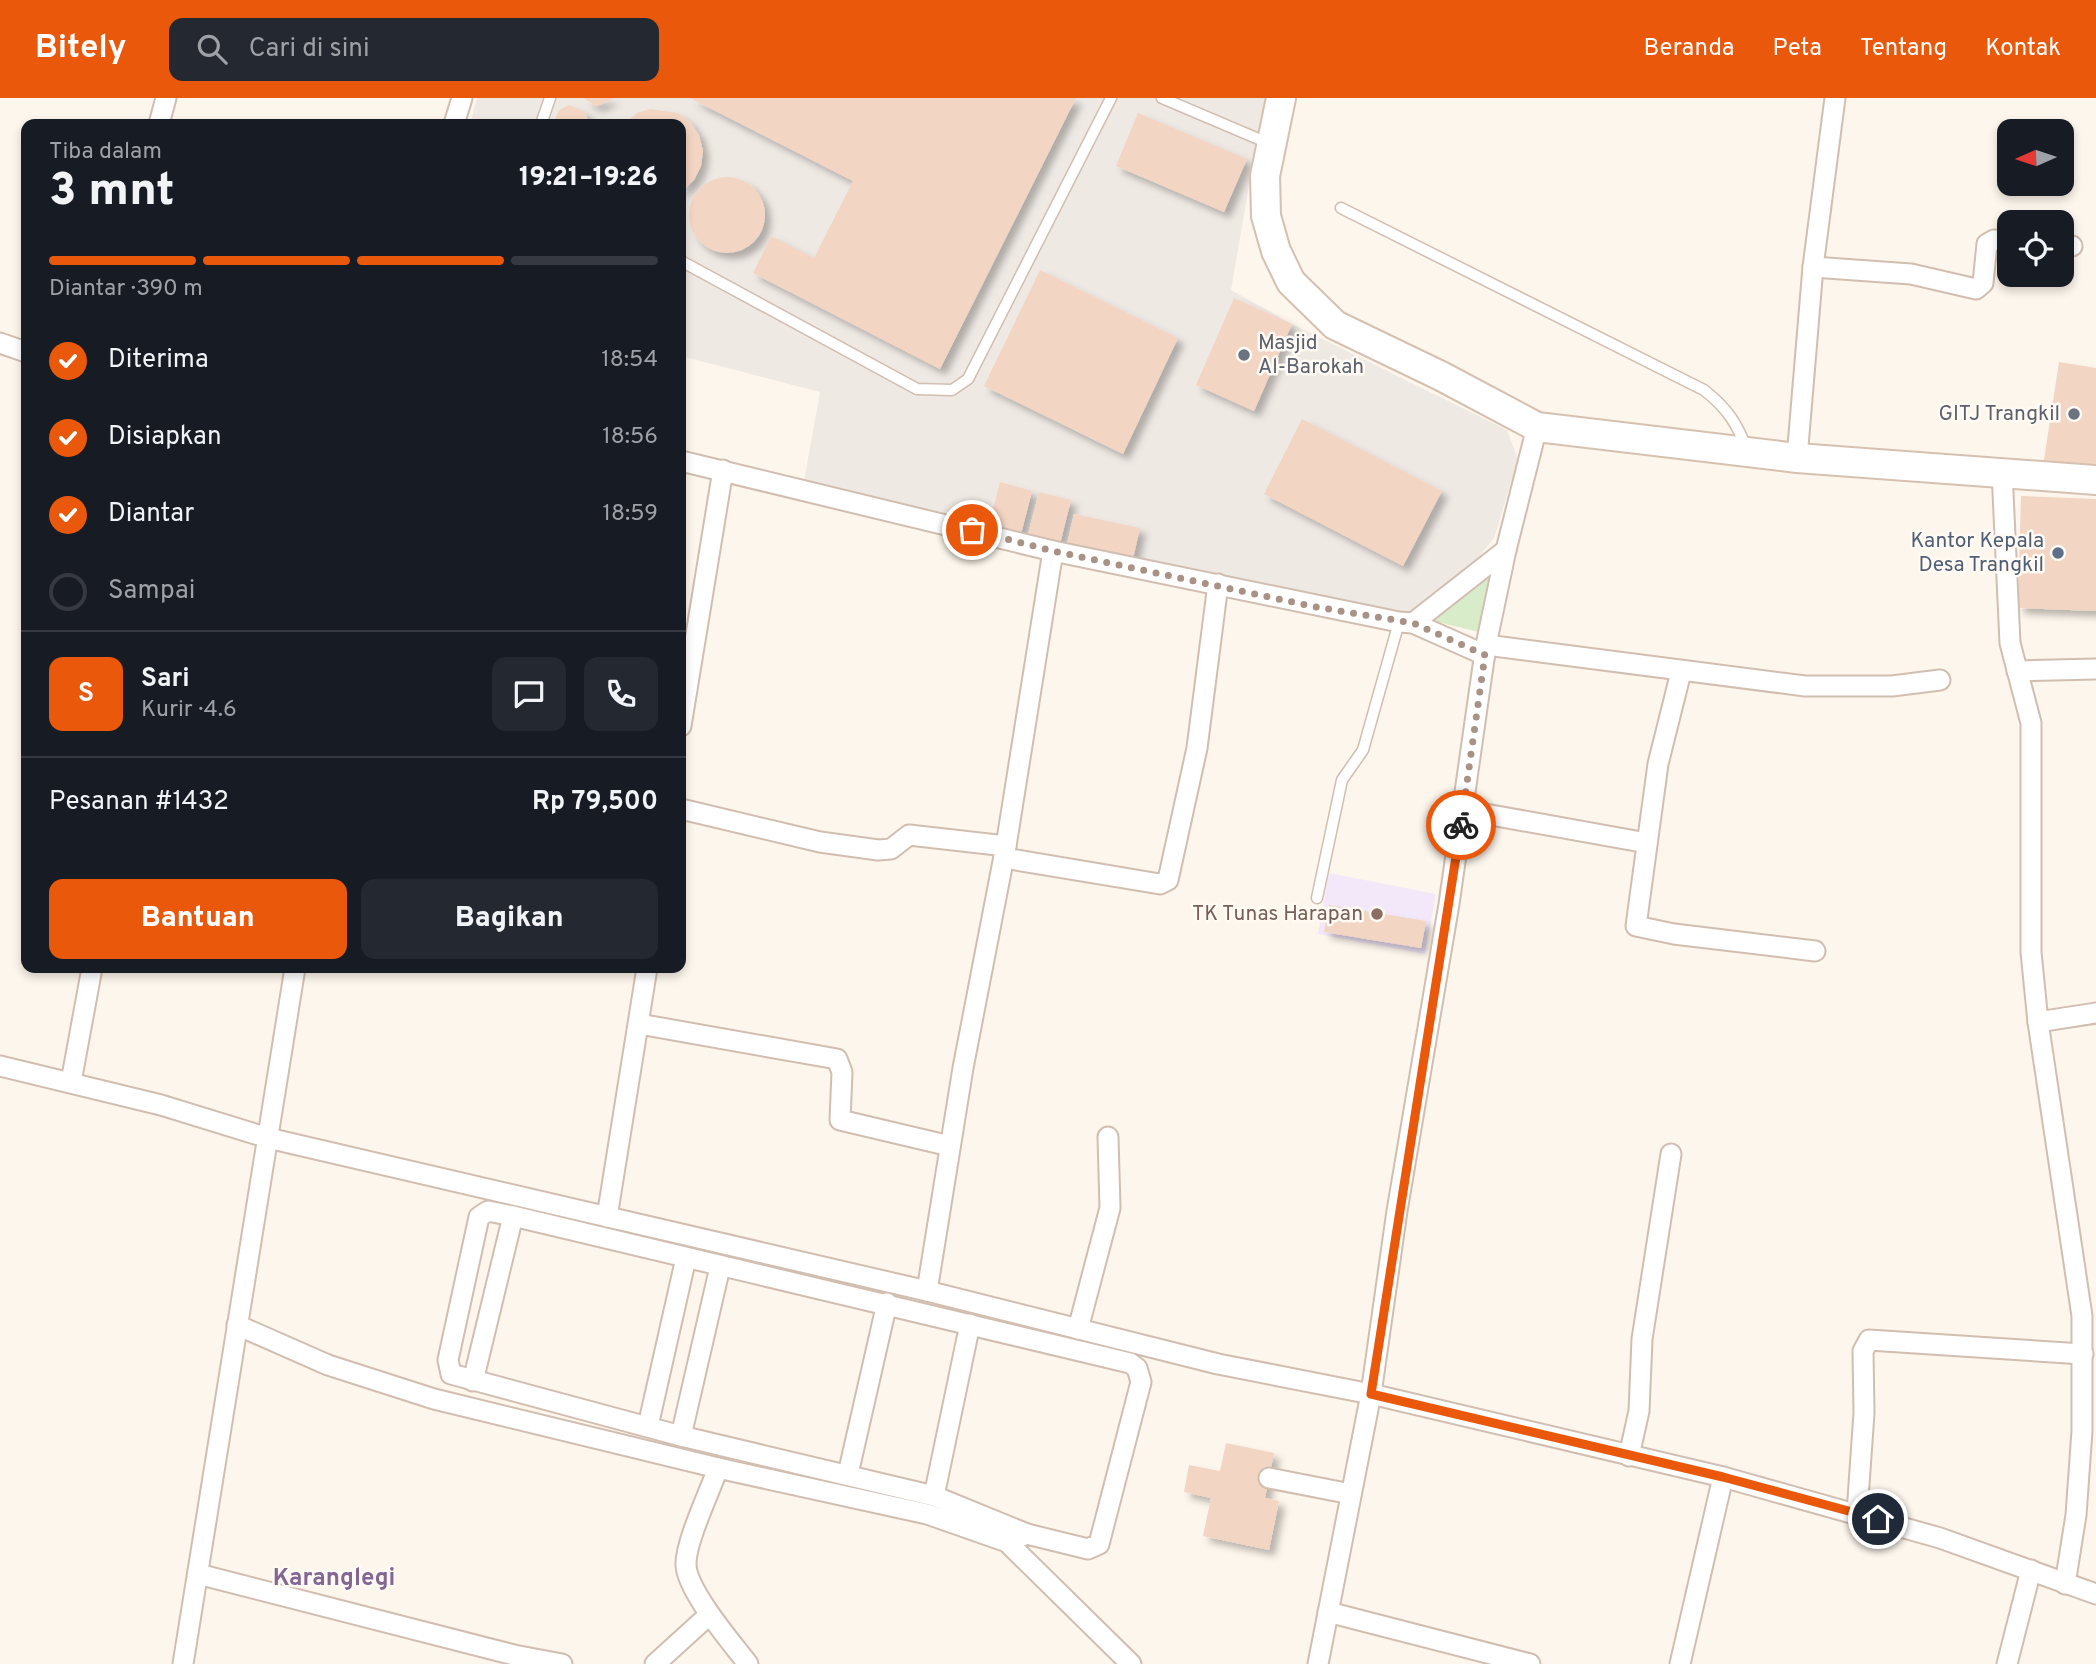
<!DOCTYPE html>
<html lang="id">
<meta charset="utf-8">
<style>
body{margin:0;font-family:Overpass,sans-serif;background:#242831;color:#f1f3f6;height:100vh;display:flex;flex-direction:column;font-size:26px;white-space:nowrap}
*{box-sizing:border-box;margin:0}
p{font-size:23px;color:#9ea1a6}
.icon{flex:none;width:38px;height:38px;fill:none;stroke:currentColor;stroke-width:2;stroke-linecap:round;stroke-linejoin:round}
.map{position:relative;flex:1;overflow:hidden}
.details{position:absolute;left:21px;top:21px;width:665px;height:854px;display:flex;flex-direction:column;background:#171b24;border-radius:14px;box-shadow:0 4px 10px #0003}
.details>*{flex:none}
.needle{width:46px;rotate:267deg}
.tools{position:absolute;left:1997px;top:21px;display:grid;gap:14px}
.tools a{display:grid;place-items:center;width:77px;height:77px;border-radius:14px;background:#171b24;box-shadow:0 4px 10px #0003;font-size:35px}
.pin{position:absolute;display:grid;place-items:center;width:60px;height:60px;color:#fff;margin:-30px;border:4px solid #fff;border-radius:50%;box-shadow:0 2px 7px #0007}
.courier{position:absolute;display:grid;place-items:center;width:70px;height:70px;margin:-35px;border:5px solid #ea580c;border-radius:50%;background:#fff;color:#222;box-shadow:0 2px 9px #0007}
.summary em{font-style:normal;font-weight:800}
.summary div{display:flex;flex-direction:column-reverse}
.summary{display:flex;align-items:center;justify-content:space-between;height:119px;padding:0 28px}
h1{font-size:46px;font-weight:800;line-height:52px}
.bar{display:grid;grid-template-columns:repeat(4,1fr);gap:10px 7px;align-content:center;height:84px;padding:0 28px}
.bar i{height:9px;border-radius:5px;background:#363941}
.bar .selected{background:#ea580c}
.bar p{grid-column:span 4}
.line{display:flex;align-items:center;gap:18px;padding:0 28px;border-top:2px solid #363941}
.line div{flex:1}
.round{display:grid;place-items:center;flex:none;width:74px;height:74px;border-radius:14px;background:#242831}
ol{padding:0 28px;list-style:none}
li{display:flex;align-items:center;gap:21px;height:77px}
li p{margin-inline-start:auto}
li .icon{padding:7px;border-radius:50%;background:#ea580c;color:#fff;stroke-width:4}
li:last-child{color:#9ea1a6}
li i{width:38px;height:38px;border:4px solid #363941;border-radius:50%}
.action{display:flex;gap:14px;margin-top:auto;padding:14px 28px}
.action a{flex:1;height:80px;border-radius:14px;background:#ea580c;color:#fff;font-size:28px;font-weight:800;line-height:80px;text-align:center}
.action a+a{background:#242831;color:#f1f3f6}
header{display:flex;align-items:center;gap:42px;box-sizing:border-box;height:98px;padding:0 35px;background:#ea580c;color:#fff}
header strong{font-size:33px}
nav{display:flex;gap:38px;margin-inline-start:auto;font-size:24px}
.search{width:490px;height:63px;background:#242831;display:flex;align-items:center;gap:18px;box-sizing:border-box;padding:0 24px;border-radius:14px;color:#9ea1a6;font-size:26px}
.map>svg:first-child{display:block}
.industrial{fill:#efe9e4}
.education{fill:#f3e8fa}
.green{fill:#d8ecc9}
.building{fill:#f3d5c3;filter:url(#shadow)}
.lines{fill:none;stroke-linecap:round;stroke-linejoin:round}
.lane-casing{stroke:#d1beb0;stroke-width:13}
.street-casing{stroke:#d1beb0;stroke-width:23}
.secondary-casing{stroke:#d6c0b0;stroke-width:32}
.lane{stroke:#fff;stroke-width:10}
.street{stroke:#fff;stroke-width:19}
.secondary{stroke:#fff;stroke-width:28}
.done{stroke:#a89285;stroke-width:7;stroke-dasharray:0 12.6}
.route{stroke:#ea580c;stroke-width:9}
.worship-dot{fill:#6b7280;stroke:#fffaf3;stroke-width:2.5}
.service-dot{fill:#5c6f8a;stroke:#fffaf3;stroke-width:2.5}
.education-dot{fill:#8d6e63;stroke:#fffaf3;stroke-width:2.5}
.labels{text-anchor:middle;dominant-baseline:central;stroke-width:5;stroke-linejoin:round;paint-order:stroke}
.worship-label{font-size:21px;fill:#5b616d;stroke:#fffaf3;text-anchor:start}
.service-label{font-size:21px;fill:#4e5e75;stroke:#fffaf3;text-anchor:end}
.education-label{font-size:21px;fill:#785e54;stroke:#fffaf3;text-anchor:end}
.quarter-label{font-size:24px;font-weight:bold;fill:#846695;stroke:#fffaf3}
</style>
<header>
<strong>Bitely</strong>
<div class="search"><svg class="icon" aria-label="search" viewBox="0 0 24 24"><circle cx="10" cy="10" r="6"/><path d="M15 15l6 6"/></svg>Cari di sini</div>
<nav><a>Beranda</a><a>Peta</a><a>Tentang</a><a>Kontak</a></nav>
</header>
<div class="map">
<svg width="2096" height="1566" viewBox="0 0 2096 1566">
<defs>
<filter id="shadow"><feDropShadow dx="6" dy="6" stdDeviation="3.5" flood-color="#0004"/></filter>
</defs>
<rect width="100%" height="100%" fill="#fdf6ec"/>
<polygon class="industrial" points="477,0 1270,0 1253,65 1231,192 1294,227 1507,332 1518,361 1494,440 1459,483 1412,519 1150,470 804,383 820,294 681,258 681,26 470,26"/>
<polygon class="education" points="1329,775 1436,796 1425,856 1318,836"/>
<polygon class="green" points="1494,470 1483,535 1434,523"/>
<g class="building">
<polygon points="583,0 614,0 597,8"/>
<polygon points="690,0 1076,0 940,271 753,175 771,138 814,160 853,83"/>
<polygon points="569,7 585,14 589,26 553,26 559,12"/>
<polygon points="650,11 678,15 690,24 699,37 703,53 701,68 694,82 681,94 681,26 624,26 637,15"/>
<polygon points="1138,15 1247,61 1224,114 1116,68"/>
<circle cx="727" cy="117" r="38"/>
<polygon points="1040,172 1178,240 1123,356 984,288"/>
<polygon points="1234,200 1292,226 1254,313 1196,287"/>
<polygon points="2059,264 2096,270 2096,371 2044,362"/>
<polygon points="1302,321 1442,393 1403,468 1264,396"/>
<polygon points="1000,384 1032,393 1021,436 989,428"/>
<polygon points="1039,394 1071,402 1060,446 1028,437"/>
<polygon points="2021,398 2096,401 2096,513 2018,510"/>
<polygon points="1074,416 1140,430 1132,465 1066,451"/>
<polygon points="1329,807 1426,823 1421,850 1324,834"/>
<polygon points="1226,1345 1274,1355 1265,1400 1279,1403 1269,1452 1203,1438 1211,1400 1184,1394 1189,1367 1220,1373"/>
</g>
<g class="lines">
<g class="lane-casing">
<g id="lane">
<polyline points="1162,0 1268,45"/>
<polyline points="541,26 550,0"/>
<path d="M1341,110L1704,292C1727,310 1737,325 1747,352"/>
<polyline points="681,163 917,291 952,292 968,281 1111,0"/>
<polyline points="1317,800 1342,682 1363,652 1399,524"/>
</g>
</g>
<g class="street-casing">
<g id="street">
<polyline points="159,26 166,0"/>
<polyline points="454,26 462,0"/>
<polyline points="2062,147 2072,148"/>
<polyline points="1813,169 1911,176 1976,191 1983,185 1987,146 1994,142 2009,143"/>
<polyline points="0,245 26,254"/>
<polyline points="1797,360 1813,169 1835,0"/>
<polyline points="681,363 1053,453 1399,524 1413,525 1506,452"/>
<polyline points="2002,373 2010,545 2031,625 2031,854 2038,924 2082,1218 2082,1333 2076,1417 2065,1486"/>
<polyline points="1413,525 1485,557"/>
<polyline points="1486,547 1805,588 1892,588 1940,582"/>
<polyline points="2017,573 2096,571"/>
<polyline points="1681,574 1658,666 1636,828 1674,836 1815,853"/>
<polyline points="681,628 723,372"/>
<polyline points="681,711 820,744 878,752 891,751 909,737 1006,748"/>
<polyline points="1463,712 1647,745"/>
<polyline points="1004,760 1160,786 1168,782 1197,650 1218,486"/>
<polyline points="2038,924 2096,915"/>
<polyline points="639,926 837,961 842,974 840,1022 950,1048"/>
<polyline points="0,968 161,1007 268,1040 927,1193 1218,1266 1371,1296 1723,1379 1940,1440 2096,1496"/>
<polyline points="71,984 92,870"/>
<polyline points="607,1119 647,870"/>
<polyline points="927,1193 963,970 1006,748 1053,453"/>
<polyline points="970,1226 934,1398 1027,1436"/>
<polyline points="237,1227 328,1267 434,1301 718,1370 927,1416 1007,1444 1131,1566"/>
<polyline points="1078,1231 1110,1110 1108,1039"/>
<polyline points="473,1283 513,1118"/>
<polyline points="648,1328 686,1160"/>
<polyline points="681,1338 720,1169"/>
<polyline points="1629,1358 1639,1313 1642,1241 1671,1056"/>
<path d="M718,1370C710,1393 685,1445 686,1467C687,1493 732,1545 748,1566"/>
<polyline points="848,1376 887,1205"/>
<polyline points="1269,1380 1351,1396"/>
<path d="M934,1398L681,1338L451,1276L448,1262L479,1119L488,1113L513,1118C719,1168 924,1215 1130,1265L1137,1270L1141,1284L1099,1446L1088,1451L1027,1436L1007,1444"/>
<polyline points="1857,1415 1864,1315 1863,1253 1869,1242 2083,1256"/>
<polyline points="198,1476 514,1557 562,1566"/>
<polyline points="1328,1514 1530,1566"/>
<polyline points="183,1566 295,870"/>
<polyline points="655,1566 709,1517"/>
<polyline points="1318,1566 1371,1296 1397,1113 1449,806 1486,547 1506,452 1537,329"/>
<polyline points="1680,1566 1723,1379"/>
<polyline points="2007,1566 2031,1472"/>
</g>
</g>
<g class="secondary-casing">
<polyline id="secondary" points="1281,0 1265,78 1266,118 1276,153 1291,184 1335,227 1441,278 1537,329 1797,360 2096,382"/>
</g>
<use href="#lane" class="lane"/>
<use href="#street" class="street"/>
<use href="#secondary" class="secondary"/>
</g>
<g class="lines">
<polyline class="done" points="972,432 1053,453 1316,509 1413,525 1485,557 1461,727"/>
<polyline class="route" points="1461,727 1371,1296 1723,1379 1878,1421"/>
</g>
<g class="worship-dot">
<circle cx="1244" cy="257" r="7"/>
<circle cx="2074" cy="316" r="7"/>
</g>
<circle class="service-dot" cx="2058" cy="455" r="7"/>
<circle class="education-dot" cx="1377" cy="816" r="7"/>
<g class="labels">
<g class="worship-label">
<text x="1258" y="245">Masjid<tspan x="1258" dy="24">Al-Barokah</tspan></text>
<text x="2060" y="316" text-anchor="end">GITJ Trangkil</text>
</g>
<g class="service-label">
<text x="2044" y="443">Kantor Kepala<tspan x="2044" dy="24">Desa Trangkil</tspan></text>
</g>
<g class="education-label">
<text x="1363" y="816">TK Tunas Harapan</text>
</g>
<g class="quarter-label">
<text x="334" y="1481">Karanglegi</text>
</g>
</g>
</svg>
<div class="tools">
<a><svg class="needle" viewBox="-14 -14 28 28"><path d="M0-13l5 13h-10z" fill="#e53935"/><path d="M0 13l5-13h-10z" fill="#9ea1a6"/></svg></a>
<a><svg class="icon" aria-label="locate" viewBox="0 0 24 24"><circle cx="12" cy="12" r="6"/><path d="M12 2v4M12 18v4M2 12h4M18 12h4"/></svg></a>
</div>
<div class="pin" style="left:972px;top:432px;background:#ea580c"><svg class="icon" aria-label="bag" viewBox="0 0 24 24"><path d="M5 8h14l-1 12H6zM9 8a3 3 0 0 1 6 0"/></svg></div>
<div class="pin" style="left:1878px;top:1421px;background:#1f2937"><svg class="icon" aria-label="home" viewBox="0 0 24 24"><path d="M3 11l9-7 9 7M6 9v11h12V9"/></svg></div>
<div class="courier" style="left:1461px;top:727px"><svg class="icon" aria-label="bike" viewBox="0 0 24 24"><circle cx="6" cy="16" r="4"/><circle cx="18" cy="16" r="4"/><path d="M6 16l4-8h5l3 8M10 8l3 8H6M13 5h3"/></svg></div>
<section class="details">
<div class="summary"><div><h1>3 mnt</h1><p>Tiba dalam</p></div><em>19:21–19:26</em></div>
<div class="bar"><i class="selected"></i><i class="selected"></i><i class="selected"></i><i></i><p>Diantar · 390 m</p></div>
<ol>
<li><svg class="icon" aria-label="check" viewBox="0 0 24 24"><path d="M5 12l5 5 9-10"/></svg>Diterima<p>18:54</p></li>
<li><svg class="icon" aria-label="check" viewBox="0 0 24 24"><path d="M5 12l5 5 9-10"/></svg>Disiapkan<p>18:56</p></li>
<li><svg class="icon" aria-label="check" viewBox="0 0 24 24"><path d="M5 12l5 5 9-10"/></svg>Diantar<p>18:59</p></li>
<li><i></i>Sampai</li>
</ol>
<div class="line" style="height:126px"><b class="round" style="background:#ea580c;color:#fff">S</b><div><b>Sari</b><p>Kurir · 4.6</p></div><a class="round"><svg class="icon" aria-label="chat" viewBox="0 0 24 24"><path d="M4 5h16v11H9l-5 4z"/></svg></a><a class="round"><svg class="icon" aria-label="phone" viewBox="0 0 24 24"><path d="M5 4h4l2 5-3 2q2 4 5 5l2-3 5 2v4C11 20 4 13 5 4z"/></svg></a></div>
<div class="line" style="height:91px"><div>Pesanan #1432</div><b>Rp 79,500</b></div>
<div class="action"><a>Bantuan</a><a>Bagikan</a></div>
</section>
</div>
